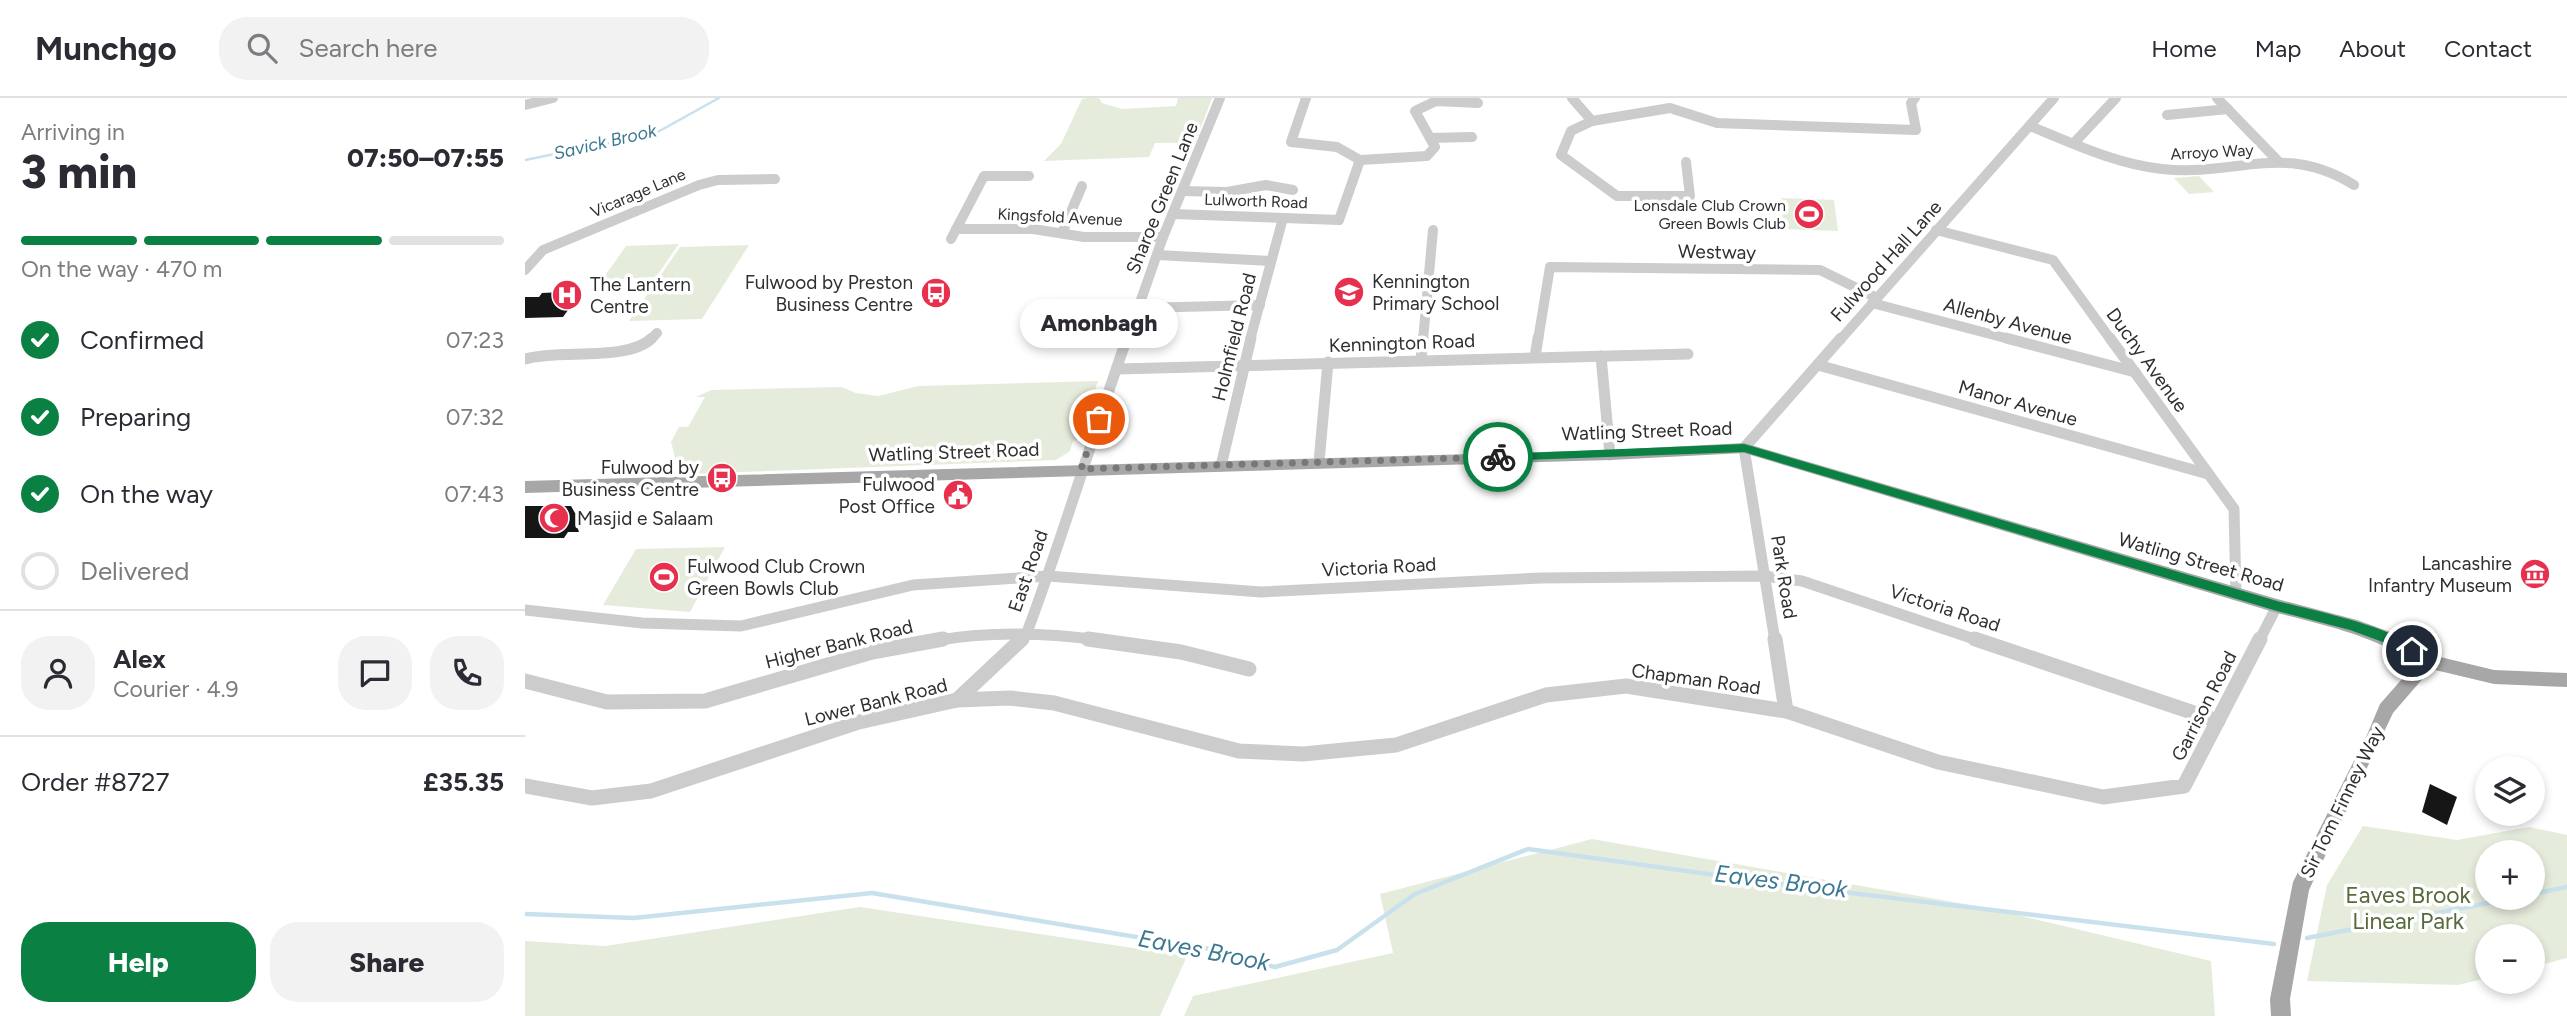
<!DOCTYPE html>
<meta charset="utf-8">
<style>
body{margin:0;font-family:Figtree,sans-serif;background:#f2f2f3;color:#2b2b33;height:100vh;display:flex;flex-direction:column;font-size:26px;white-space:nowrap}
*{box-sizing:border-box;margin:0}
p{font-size:23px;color:#7c7c81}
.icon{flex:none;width:38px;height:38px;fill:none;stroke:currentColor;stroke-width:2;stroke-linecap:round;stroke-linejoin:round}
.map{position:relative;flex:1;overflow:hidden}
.side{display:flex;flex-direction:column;background:#fff;width:525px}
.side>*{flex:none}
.fabs{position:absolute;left:1950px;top:658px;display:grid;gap:14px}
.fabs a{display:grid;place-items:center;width:70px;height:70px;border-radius:50%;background:#fff;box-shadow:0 4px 10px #0003;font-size:35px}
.pin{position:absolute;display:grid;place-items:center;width:60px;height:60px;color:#fff;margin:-30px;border:4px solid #fff;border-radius:50%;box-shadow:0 2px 7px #0007}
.courier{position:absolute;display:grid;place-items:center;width:70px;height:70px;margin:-35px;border:5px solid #0b8043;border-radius:50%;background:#fff;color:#222;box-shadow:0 2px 9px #0007}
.bubble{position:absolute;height:49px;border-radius:24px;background:#fff;box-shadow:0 4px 10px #0003;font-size:23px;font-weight:800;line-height:49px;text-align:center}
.headline em{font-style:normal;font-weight:800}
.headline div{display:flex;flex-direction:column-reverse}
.headline{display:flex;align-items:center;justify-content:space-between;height:119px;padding:0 21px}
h1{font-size:46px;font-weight:800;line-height:52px}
.bar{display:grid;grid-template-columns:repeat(4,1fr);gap:10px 7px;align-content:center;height:84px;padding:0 21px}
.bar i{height:9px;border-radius:5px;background:#e1e1e2}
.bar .active{background:#0b8043}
.bar p{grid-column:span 4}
.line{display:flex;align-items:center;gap:18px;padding:0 21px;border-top:2px solid #e1e1e2}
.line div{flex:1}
.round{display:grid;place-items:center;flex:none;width:74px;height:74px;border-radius:28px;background:#f2f2f3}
ol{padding:0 21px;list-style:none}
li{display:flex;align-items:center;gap:21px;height:77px}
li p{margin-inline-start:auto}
li .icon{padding:7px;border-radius:50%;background:#0b8043;color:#fff;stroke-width:4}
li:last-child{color:#7c7c81}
li i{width:38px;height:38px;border:4px solid #e1e1e2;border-radius:50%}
.button{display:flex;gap:14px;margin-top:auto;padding:14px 21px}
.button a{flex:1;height:80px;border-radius:28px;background:#0b8043;color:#fff;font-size:28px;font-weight:800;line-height:80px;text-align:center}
.button a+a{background:#f2f2f3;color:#2b2b33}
header{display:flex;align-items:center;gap:42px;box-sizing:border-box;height:98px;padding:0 35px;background:#fff;border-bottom:2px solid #e1e1e2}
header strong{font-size:33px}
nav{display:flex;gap:38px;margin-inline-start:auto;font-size:24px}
.search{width:490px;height:63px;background:#f2f2f3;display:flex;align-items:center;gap:18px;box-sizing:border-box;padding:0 24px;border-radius:28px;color:#7c7c81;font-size:26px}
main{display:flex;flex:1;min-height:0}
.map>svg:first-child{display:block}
.green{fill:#e6ecdc;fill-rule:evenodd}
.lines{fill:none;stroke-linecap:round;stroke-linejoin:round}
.stream-far1{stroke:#c8e1ec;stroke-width:2.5}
.stream{stroke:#c8e1ec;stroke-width:4.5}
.building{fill:#161616}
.minor-far2{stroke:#ccc;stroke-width:10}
.minor-far1{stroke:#ccc;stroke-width:11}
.minor{stroke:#ccc;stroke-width:15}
.major{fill:#a7a7a7;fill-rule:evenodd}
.route{fill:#0b8043}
.done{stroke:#787878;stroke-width:7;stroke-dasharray:0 12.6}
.labels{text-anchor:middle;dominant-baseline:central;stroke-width:7;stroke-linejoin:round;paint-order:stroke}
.far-street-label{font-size:16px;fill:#2f2f2f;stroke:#fff}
.far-poi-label{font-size:16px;fill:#2f2f2f;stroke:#fff;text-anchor:end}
.far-water-label{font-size:18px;font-style:italic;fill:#3c7891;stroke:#fff}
.street-label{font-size:19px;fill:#2f2f2f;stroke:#fff}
.poi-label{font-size:19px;fill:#2f2f2f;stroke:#fff;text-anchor:start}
.near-park-label{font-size:23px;fill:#566b3b;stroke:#fff}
.near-water-label{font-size:24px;font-style:italic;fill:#3c7891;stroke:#fff}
</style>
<header>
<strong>Munchgo</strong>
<div class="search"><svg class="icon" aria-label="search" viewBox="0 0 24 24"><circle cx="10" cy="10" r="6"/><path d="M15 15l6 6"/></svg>Search here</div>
<nav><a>Home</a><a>Map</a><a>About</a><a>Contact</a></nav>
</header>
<main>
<section class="side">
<div class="headline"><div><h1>3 min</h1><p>Arriving in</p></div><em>07:50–07:55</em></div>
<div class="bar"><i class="active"></i><i class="active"></i><i class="active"></i><i></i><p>On the way · 470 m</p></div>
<ol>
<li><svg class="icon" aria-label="check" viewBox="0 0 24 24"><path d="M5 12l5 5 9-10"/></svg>Confirmed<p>07:23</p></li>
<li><svg class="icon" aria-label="check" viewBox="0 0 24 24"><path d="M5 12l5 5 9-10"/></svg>Preparing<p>07:32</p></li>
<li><svg class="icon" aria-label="check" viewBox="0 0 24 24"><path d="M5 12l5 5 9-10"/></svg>On the way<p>07:43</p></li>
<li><i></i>Delivered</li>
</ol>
<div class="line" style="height:126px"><a class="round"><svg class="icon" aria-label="person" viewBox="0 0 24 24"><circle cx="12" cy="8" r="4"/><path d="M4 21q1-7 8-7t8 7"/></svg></a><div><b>Alex</b><p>Courier · 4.9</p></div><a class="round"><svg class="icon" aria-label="chat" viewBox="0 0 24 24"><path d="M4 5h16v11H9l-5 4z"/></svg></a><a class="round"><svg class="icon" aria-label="phone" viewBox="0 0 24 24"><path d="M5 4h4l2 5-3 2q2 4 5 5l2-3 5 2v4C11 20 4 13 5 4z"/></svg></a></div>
<div class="line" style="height:91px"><div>Order #8727</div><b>£35.35</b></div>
<div class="button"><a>Help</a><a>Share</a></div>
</section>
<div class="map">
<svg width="2042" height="918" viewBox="0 0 2042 918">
<rect width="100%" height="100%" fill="#fff"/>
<g class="green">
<polygon points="562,0 574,0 577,5 597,11 651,8 653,0 687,0 670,45 630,45 624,59 519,63 536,46 557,1"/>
<polygon points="1674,78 1689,94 1664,96 1649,80"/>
<polygon points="1256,100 1309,102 1313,133 1258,131"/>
<polygon points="154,146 131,179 77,182 101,148"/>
<polygon points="224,147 177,221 104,223 155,149"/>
<path d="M573,283L552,342L548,343L545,353L531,362L164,376C150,370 150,357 146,344L154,329H163L180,299H171L186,292L317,289L331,295L353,298L393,288Z"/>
<polygon points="200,449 165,514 78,507 111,451"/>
<path d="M1838,728L1932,742L2004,729L2042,737V860L2007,869V838H1962V880L1933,887L1782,883L1802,787ZM1962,754H2007V800H1962Z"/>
<polygon points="1067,741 1463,810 1686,863 1690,918 659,918 668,898 868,855 855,796"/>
<polygon points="335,809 662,858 635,918 0,918 0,843 80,848"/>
</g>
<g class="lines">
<polyline class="stream-far1" points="0,62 129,36 194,0"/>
<g class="stream">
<polyline points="2007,796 2042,789"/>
<polyline points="0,816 109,820 347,795 684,851 750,869 812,852 890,796 1003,751 1276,789 1749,846"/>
<polyline points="1782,840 1989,800"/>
</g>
</g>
<g class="building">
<polygon points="57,193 38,219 0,220 0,199 14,199 17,195"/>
<polygon points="0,408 46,408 50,415 57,412 60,424 52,428 54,434 43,434 39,440 0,440"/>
<polygon points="1905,686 1932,699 1922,727 1897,714"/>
</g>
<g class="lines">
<g class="minor-far2">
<polyline points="1047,0 1067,23 1145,10 1192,25 1391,32 1386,5 1390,0"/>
<polyline points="1692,0 1754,64"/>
<polyline points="0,7 28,0"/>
<polyline points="1642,17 1703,11"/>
<polyline points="1067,23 1046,33 1036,57 1092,98 1165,98 1161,64"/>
<path d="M1505,28C1547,45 1591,66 1637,71C1711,79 1758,43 1829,87"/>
<polyline points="905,40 947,39"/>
<polyline points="1549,45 1591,0"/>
<polyline points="835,62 902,58 910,49 890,13 911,3 953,5"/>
<polyline points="657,93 702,94 741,87 768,92"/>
<polyline points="648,116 814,122 835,62 812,49 766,44 781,0"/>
<polyline points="431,131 508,131 559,139 638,139"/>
<polyline points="1411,132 1528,162 1586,242"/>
<polyline points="537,135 557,88"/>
<polyline points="426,141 459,78 504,78"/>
<polyline points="632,157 746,163"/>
<polyline points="0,172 18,152 174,87 193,82 250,81"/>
<polyline points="1347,205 1488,242"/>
<polyline points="614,210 735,207"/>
<polyline points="125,242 132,235"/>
<polyline points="602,242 638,139 695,0"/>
<polyline points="725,242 758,120"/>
<polyline points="898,242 908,132"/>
<polyline points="1013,242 1025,169 1295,172 1352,200"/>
<polyline points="1315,242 1529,0"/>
</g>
<g class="minor-far1">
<polyline points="1481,240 1610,274"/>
<polyline points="1585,240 1709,411 1711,496"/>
<polyline points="1076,258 1085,357"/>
<polyline points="1010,259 1013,240"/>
<path d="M0,261C34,251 103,264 127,240"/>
<polyline points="896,261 898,240"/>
<polyline points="1293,267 1683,376"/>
<polyline points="593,271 1163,256"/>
<polyline points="794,364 803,264"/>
<polyline points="696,368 726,240"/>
<polyline points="0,512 117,525 216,528 388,487 523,478 736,494 1016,480 1239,478 1277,483 1455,543"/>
<path d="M408,543C463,533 526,535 581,543"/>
<path d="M495,543L501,537C538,439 567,339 602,240"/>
<polyline points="1250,543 1219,350 1316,240"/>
<polyline points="1734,543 1752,508"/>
</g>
<g class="minor">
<polyline points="563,541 656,554 724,571"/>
<polyline points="1250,541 1261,613"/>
<polyline points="1450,541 1693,623"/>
<polyline points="0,583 82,604 180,603 347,554 418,541"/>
<polyline points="432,602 497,541"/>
<polyline points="0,688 67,700 126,693 334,624 432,602 485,600 529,605 714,653 778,656 871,647 1021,597 1101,588 1261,613 1413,664 1578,699 1659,688 1735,541"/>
</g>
<path class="major" d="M1219,345L1752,501L1832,522L1876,538L1907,557L1969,572L2042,575V589L1969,586L1906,571L1868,615L1784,792L1765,901L1766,918H1746L1745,901L1768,784L1842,637L1855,606L1891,565C1848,538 1801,527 1752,515L1219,355L1085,362L0,395V383L1085,352Z"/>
</g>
<path class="route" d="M1219,346L1752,503C1782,511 1876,530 1893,553L1887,558L1866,547L1825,532L1752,513L1219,354L973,363L968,359L973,356Z"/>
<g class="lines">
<polyline class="done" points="574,321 556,371 973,359"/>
</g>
<defs>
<g id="stadium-disc" transform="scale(1.575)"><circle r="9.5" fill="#e7304d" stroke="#fff"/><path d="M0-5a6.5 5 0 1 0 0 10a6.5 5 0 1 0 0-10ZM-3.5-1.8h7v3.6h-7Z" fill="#fff"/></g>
<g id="school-disc" transform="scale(1.575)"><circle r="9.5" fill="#e7304d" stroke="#fff"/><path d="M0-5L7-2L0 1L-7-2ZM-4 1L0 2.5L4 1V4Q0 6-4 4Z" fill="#fff"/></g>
<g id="bus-disc" transform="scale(1.575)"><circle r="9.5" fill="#e7304d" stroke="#fff"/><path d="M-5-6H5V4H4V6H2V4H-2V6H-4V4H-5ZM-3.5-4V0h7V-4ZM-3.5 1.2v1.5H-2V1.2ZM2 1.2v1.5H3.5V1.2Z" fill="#fff"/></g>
<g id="hospital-disc" transform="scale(1.575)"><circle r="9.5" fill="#e7304d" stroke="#fff"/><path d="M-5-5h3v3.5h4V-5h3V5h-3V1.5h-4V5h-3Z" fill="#fff"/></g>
<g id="civic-disc" transform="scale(1.575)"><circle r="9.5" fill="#e7304d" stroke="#fff"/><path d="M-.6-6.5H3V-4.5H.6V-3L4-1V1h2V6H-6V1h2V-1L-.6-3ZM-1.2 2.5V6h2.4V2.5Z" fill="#fff"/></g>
<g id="mosque-disc" transform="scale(1.575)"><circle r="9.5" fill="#e7304d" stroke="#fff"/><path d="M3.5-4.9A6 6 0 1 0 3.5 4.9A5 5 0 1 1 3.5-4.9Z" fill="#fff"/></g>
<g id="museum-disc" transform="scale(1.575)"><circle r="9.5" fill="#e7304d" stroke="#fff"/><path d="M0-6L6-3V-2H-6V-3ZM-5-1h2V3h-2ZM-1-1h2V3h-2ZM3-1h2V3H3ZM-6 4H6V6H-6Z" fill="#fff"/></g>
</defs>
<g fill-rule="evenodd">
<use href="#stadium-disc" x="1284" y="116"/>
<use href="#school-disc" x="824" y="194"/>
<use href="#bus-disc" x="411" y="195"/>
<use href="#hospital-disc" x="42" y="197"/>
<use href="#bus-disc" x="197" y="380"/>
<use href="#civic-disc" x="433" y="397"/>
<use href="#mosque-disc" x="29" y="420"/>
<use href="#museum-disc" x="2010" y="476"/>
<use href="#stadium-disc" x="139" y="479"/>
</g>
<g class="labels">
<g class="far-street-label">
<text transform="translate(1687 54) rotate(-3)">Arroyo Way</text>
<text transform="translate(113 95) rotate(-23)">Vicarage Lane</text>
<text transform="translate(731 103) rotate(2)">Lulworth Road</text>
<text transform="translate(535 119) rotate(3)">Kingsfold Avenue</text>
</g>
<g class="far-poi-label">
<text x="1261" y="107">Lonsdale Club Crown<tspan x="1261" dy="18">Green Bowls Club</tspan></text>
</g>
<g class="far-water-label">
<text transform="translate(80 44) rotate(-13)">Savick Brook</text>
</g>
<g class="street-label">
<text transform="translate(637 100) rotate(-68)">Sharoe Green Lane</text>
<text transform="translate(1192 154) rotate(1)">Westway</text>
<text transform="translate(1361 163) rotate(-48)">Fulwood Hall Lane</text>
<text transform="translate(1483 223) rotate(15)">Allenby Avenue</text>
<text transform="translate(709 239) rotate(-76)">Holmfield Road</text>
<text transform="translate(877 245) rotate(-2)">Kennington Road</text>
<text transform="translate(1622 262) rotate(54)">Duchy Avenue</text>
<text transform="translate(1493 305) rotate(16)">Manor Avenue</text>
<text transform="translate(1122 333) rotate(-2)">Watling Street Road</text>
<text transform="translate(429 354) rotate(-2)">Watling Street Road</text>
<text transform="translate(1676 464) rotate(16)">Watling Street Road</text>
<text transform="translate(854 469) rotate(-3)">Victoria Road</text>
<text transform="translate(503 473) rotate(-71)">East Road</text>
<text transform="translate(1259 479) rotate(81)">Park Road</text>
<text transform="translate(1420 510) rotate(18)">Victoria Road</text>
<text transform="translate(314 546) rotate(-14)">Higher Bank Road</text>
<text transform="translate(1171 581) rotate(8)">Chapman Road</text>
<text transform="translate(351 604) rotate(-14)">Lower Bank Road</text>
<text transform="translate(1679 608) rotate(-63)">Garrison Road</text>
<text transform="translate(1817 704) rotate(-64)">Sir Tom Finney Way</text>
</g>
<g class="poi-label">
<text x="847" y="183">Kennington<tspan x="847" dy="22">Primary School</tspan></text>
<text x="388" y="184" text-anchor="end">Fulwood by Preston<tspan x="388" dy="22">Business Centre</tspan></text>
<text x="65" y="186">The Lantern<tspan x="65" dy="22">Centre</tspan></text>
<text x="174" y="369" text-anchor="end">Fulwood by<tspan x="174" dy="22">Business Centre</tspan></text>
<text x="410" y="386" text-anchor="end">Fulwood<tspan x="410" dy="22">Post Office</tspan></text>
<text x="52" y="420">Masjid e Salaam</text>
<text x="1987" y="465" text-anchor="end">Lancashire<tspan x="1987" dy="22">Infantry Museum</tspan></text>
<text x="162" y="468">Fulwood Club Crown<tspan x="162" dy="22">Green Bowls Club</tspan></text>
</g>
<g class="near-park-label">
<text x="1883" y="797">Eaves Brook<tspan x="1883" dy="26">Linear Park</tspan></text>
</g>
<g class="near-water-label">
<text transform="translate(1256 783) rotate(7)">Eaves Brook</text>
<text transform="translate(679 852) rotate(11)">Eaves Brook</text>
</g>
</g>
</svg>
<div class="fabs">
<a><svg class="icon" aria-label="layers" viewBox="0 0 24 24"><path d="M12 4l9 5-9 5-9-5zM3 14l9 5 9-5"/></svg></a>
<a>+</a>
<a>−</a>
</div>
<div class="pin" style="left:574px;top:321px;background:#ea580c"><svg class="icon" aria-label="bag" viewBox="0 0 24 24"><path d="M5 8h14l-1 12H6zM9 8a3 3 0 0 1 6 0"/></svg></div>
<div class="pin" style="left:1887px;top:553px;background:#1f2937"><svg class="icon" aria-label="home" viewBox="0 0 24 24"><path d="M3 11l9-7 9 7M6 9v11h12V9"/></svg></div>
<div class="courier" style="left:973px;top:359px"><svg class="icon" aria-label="bike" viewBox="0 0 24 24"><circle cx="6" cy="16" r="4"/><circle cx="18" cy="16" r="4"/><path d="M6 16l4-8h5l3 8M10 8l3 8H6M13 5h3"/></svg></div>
<div class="bubble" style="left:495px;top:201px;width:158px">Amonbagh</div>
</div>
</main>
